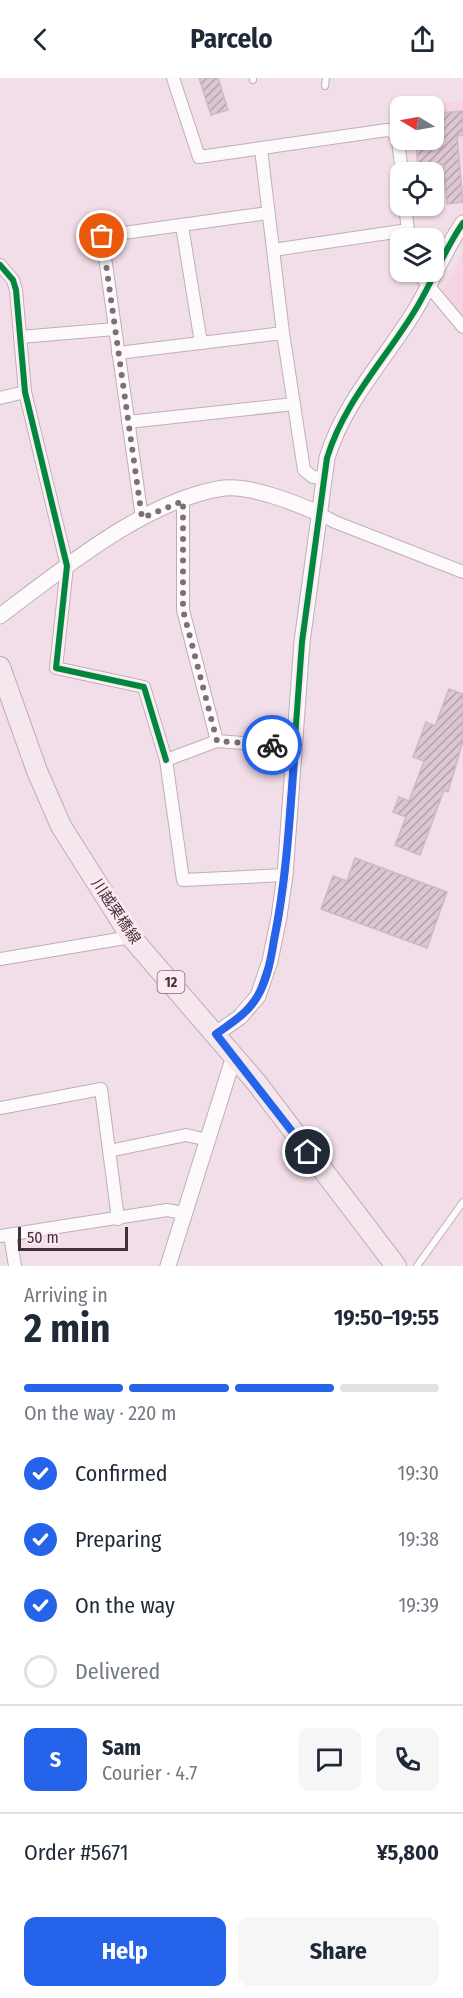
<!DOCTYPE html>
<meta charset="utf-8">
<style>
body{margin:0;font-family:"Fira Sans Condensed","Noto Sans JP",sans-serif;background:#f6f6f7;color:#1f2937;height:100vh;display:flex;flex-direction:column;font-size:22px;white-space:nowrap}
*{box-sizing:border-box;margin:0}
p{font-size:20px;color:#747a83}
.icon{flex:none;width:33px;height:33px;fill:none;stroke:currentColor;stroke-width:2;stroke-linecap:round;stroke-linejoin:round}
.map{position:relative;height:1188px;overflow:hidden}
.details{display:flex;flex-direction:column;background:#fff;flex:1}
.details>*{flex:none}
.needle{width:39px;rotate:280deg}
.tools{position:absolute;left:390px;top:18px;display:grid;gap:12px}
.tools a{display:grid;place-items:center;width:54px;height:54px;border-radius:12px;background:#fff;box-shadow:0 2px 4px #0004;font-size:30px}
.scale{position:absolute;left:18px;bottom:15px;width:110px;box-sizing:border-box;padding-left:6px;border:3px solid #403239;border-top:0;font-size:16px;line-height:21px;white-space:nowrap;color:#403239;-webkit-text-stroke:4px #fee8f2;paint-order:stroke}
.pin{position:absolute;display:grid;place-items:center;width:51px;height:51px;color:#fff;margin:-26px;border:3px solid #fff;border-radius:50%;box-shadow:0 2px 6px #0007}
.courier{position:absolute;display:grid;place-items:center;width:60px;height:60px;margin:-30px;border:4px solid #2563eb;border-radius:50%;background:#fff;color:#222;box-shadow:0 2px 8px #0007}
.summary em{font-style:normal;font-weight:700}
.summary div{display:flex;flex-direction:column-reverse}
.summary{display:flex;align-items:center;justify-content:space-between;height:102px;padding:0 24px}
h1{font-size:39px;font-weight:700;line-height:45px}
.bar{display:grid;grid-template-columns:repeat(4,1fr);gap:9px 6px;align-content:center;height:72px;padding:0 24px}
.bar i{height:8px;border-radius:4px;background:#e0e1e3}
.bar .selected{background:#2563eb}
.bar p{grid-column:span 4}
.line{display:flex;align-items:center;gap:15px;padding:0 24px;border-top:2px solid #e0e1e3}
.line div{flex:1}
.round{display:grid;place-items:center;flex:none;width:63px;height:63px;border-radius:12px;background:#f6f6f7}
ol{padding:0 24px;list-style:none}
li{display:flex;align-items:center;gap:18px;height:66px}
li p{margin-inline-start:auto}
li .icon{padding:6px;border-radius:50%;background:#2563eb;color:#fff;stroke-width:4}
li:last-child{color:#747a83}
li i{width:33px;height:33px;border:3px solid #e0e1e3;border-radius:50%}
.cta{display:flex;gap:12px;margin-top:auto;padding:12px 24px}
.cta a{flex:1;height:69px;border-radius:12px;background:#2563eb;color:#fff;font-size:24px;font-weight:700;line-height:69px;text-align:center}
.cta a+a{background:#f6f6f7;color:#1f2937}
header{display:flex;justify-content:space-between;align-items:center;height:78px;padding:0 24px;background:#fff;font-size:27px;font-weight:700}
.map>svg:first-child{display:block}
.built{fill:#f5d4e4}
.building{fill:url(#building-hatch);stroke:#cabbc3;stroke-width:1.5}
.lines{fill:none;stroke-linecap:round;stroke-linejoin:round}
.service-casing{stroke:#beafb6;stroke-width:8}
.minor-casing{stroke:#beafb6;stroke-width:14}
.tertiary-casing{stroke:#beafb6;stroke-width:17}
.primary-casing{stroke:#c2abb7;stroke-width:22}
.service{stroke:#fdfafc;stroke-width:6}
.minor{stroke:#fdfafc;stroke-width:12}
.tertiary{stroke:#fdfafc;stroke-width:15}
.primary{stroke:#f4e8ee;stroke-width:20}
.cycleway-casing{stroke:#fee8f2;stroke-width:10}
.cycleway{stroke:#00873e;stroke-width:6}
.done{stroke:#7e6e76;stroke-width:6;stroke-dasharray:0 10.8}
.route{stroke:#2563eb;stroke-width:8}
.labels{text-anchor:middle;dominant-baseline:central;stroke-width:6;stroke-linejoin:round;paint-order:stroke}
.shield{fill:#fee8f2;stroke:#796970;stroke-width:1.5}
.shield-label{font-size:14px;font-weight:bold;fill:#403239}
.street-label{font-size:15px;fill:#403239;stroke:#fee8f2}
</style>
<header><svg class="icon" aria-label="back" viewBox="0 0 24 24"><path d="M15 5l-7 7 7 7"/></svg>Parcelo<svg class="icon" aria-label="share" viewBox="0 0 24 24"><path d="M12 15V3M7 8l5-5 5 5M5 13v7h14v-7"/></svg></header>
<div class="map">
<svg width="463" height="1188" viewBox="0 0 463 1188">
<defs>
<pattern id="building-hatch" width="6" height="6" patternUnits="userSpaceOnUse" patternTransform="scale(1.5)"><rect width="6" height="6" fill="#dcc6d2"/><path d="M-1 1l2-2M0 6l6-6M5 7l2-2" fill="none" stroke="#b4a1ab"/></pattern>
</defs>
<rect width="100%" height="100%" fill="#f2dee8"/>
<g class="built">
<polygon points="463,23 463,95 458,61 411,66 411,62 434,62 434,28 408,27"/>
<polygon points="463,175 463,239 442,215"/>
</g>
<g class="building">
<polygon points="199,0 218,0 228,32 211,37"/>
<polygon points="463,33 463,57 457,58 463,124 447,126 443,86 418,88 416,69 442,66 439,35"/>
<polygon points="449,611 463,616 463,663 448,714 444,712 420,777 395,767 406,739 393,734 399,719 409,723 424,683 413,679 426,644 435,648"/>
<polygon points="355,780 447,814 427,870 321,831 333,798 347,803"/>
</g>
<g class="lines">
<g class="service-casing">
<g id="service">
<polyline points="253,2 253,0"/>
<polyline points="325,8 326,0"/>
<polyline points="417,1188 463,1124"/>
</g>
</g>
<g class="minor-casing">
<g id="minor">
<polyline points="173,0 199,79 387,52 393,54 398,63 402,94"/>
<polyline points="261,71 283,255 304,392 313,399 324,400"/>
<polyline points="405,128 409,160"/>
<polyline points="182,148 201,265"/>
<polyline points="273,172 408,152"/>
<polyline points="0,187 13,202 16,212 25,314 67,488 56,590 144,609 166,682"/>
<polyline points="417,194 463,249"/>
<polyline points="20,259 115,251"/>
<polyline points="118,275 283,255"/>
<polyline points="0,320 25,314"/>
<polyline points="128,344 294,326"/>
<polyline points="183,423 183,532 217,663"/>
<polyline points="320,436 335,444 463,494"/>
<polyline points="142,440 102,158 268,135"/>
<polyline points="285,797 183,802 166,682 217,663 295,669"/>
<polyline points="0,881 131,859"/>
<polyline points="0,1030 101,1011 118,1141"/>
<polyline points="109,1073 186,1057 208,1062"/>
<polyline points="10,1157 15,1188"/>
<polyline points="0,1158 167,1132 183,1135"/>
</g>
</g>
<g class="tertiary-casing">
<g id="tertiary">
<path d="M0,538C61,492 147,421 224,410C250,407 296,425 320,436"/>
<path d="M216,956L240,939L258,918L270,883L279,839L285,797L302,564L327,380C344,324 384,283 414,234C431,207 445,170 463,145"/>
<polyline points="168,1188 234,978"/>
</g>
</g>
<g class="primary-casing">
<polyline id="primary" points="0,589 37,693 61,748 131,859 256,1004 396,1188"/>
</g>
<use href="#service" class="service"/>
<use href="#minor" class="minor"/>
<use href="#tertiary" class="tertiary"/>
<use href="#primary" class="primary"/>
<g class="cycleway-casing">
<g id="cycleway">
<polyline points="0,187 13,202 16,212 25,314 67,488 56,590 144,609 166,682"/>
<path d="M216,956L240,939L258,918L270,883L279,839L285,797L302,564L327,380C344,324 384,283 414,234C431,207 445,170 463,145"/>
</g>
</g>
<use href="#cycleway" class="cycleway"/>
</g>
<g class="lines">
<polyline class="done" points="102,158 142,440 183,423 183,532 217,663 272,667"/>
<path class="route" d="M272,667L295,669C290,734 287,799 274,862C271,881 267,903 257,919C247,936 231,945 216,956L308,1074"/>
</g>
<g class="labels">
<rect class="shield" x="157.5" y="893" width="27" height="22" rx="4.5"/>
<g class="shield-label">
<text x="171" y="904">12</text>
</g>
<g class="street-label">
<text transform="translate(116 833) rotate(56)">川越栗橋線</text>
</g>
</g>
</svg>
<div class="tools">
<a><svg class="needle" viewBox="-14 -14 28 28"><path d="M0-13l5 13h-10z" fill="#e53935"/><path d="M0 13l5-13h-10z" fill="#747a83"/></svg></a>
<a><svg class="icon" aria-label="locate" viewBox="0 0 24 24"><circle cx="12" cy="12" r="6"/><path d="M12 2v4M12 18v4M2 12h4M18 12h4"/></svg></a>
<a><svg class="icon" aria-label="layers" viewBox="0 0 24 24"><path d="M12 4l9 5-9 5-9-5zM3 14l9 5 9-5"/></svg></a>
</div>
<div class="scale">50 m</div>
<div class="pin" style="left:102px;top:158px;background:#ea580c"><svg class="icon" aria-label="bag" viewBox="0 0 24 24"><path d="M5 8h14l-1 12H6zM9 8a3 3 0 0 1 6 0"/></svg></div>
<div class="pin" style="left:308px;top:1074px;background:#1f2937"><svg class="icon" aria-label="home" viewBox="0 0 24 24"><path d="M3 11l9-7 9 7M6 9v11h12V9"/></svg></div>
<div class="courier" style="left:272px;top:667px"><svg class="icon" aria-label="bike" viewBox="0 0 24 24"><circle cx="6" cy="16" r="4"/><circle cx="18" cy="16" r="4"/><path d="M6 16l4-8h5l3 8M10 8l3 8H6M13 5h3"/></svg></div>
</div>
<section class="details">
<div class="summary"><div><h1>2 min</h1><p>Arriving in</p></div><em>19:50–19:55</em></div>
<div class="bar"><i class="selected"></i><i class="selected"></i><i class="selected"></i><i></i><p>On the way · 220 m</p></div>
<ol>
<li><svg class="icon" aria-label="check" viewBox="0 0 24 24"><path d="M5 12l5 5 9-10"/></svg>Confirmed<p>19:30</p></li>
<li><svg class="icon" aria-label="check" viewBox="0 0 24 24"><path d="M5 12l5 5 9-10"/></svg>Preparing<p>19:38</p></li>
<li><svg class="icon" aria-label="check" viewBox="0 0 24 24"><path d="M5 12l5 5 9-10"/></svg>On the way<p>19:39</p></li>
<li><i></i>Delivered</li>
</ol>
<div class="line" style="height:108px"><b class="round" style="background:#2563eb;color:#fff">S</b><div><b>Sam</b><p>Courier · 4.7</p></div><a class="round"><svg class="icon" aria-label="chat" viewBox="0 0 24 24"><path d="M4 5h16v11H9l-5 4z"/></svg></a><a class="round"><svg class="icon" aria-label="phone" viewBox="0 0 24 24"><path d="M5 4h4l2 5-3 2q2 4 5 5l2-3 5 2v4C11 20 4 13 5 4z"/></svg></a></div>
<div class="line" style="height:78px"><div>Order #5671</div><b>¥5,800</b></div>
<div class="cta"><a>Help</a><a>Share</a></div>
</section>
